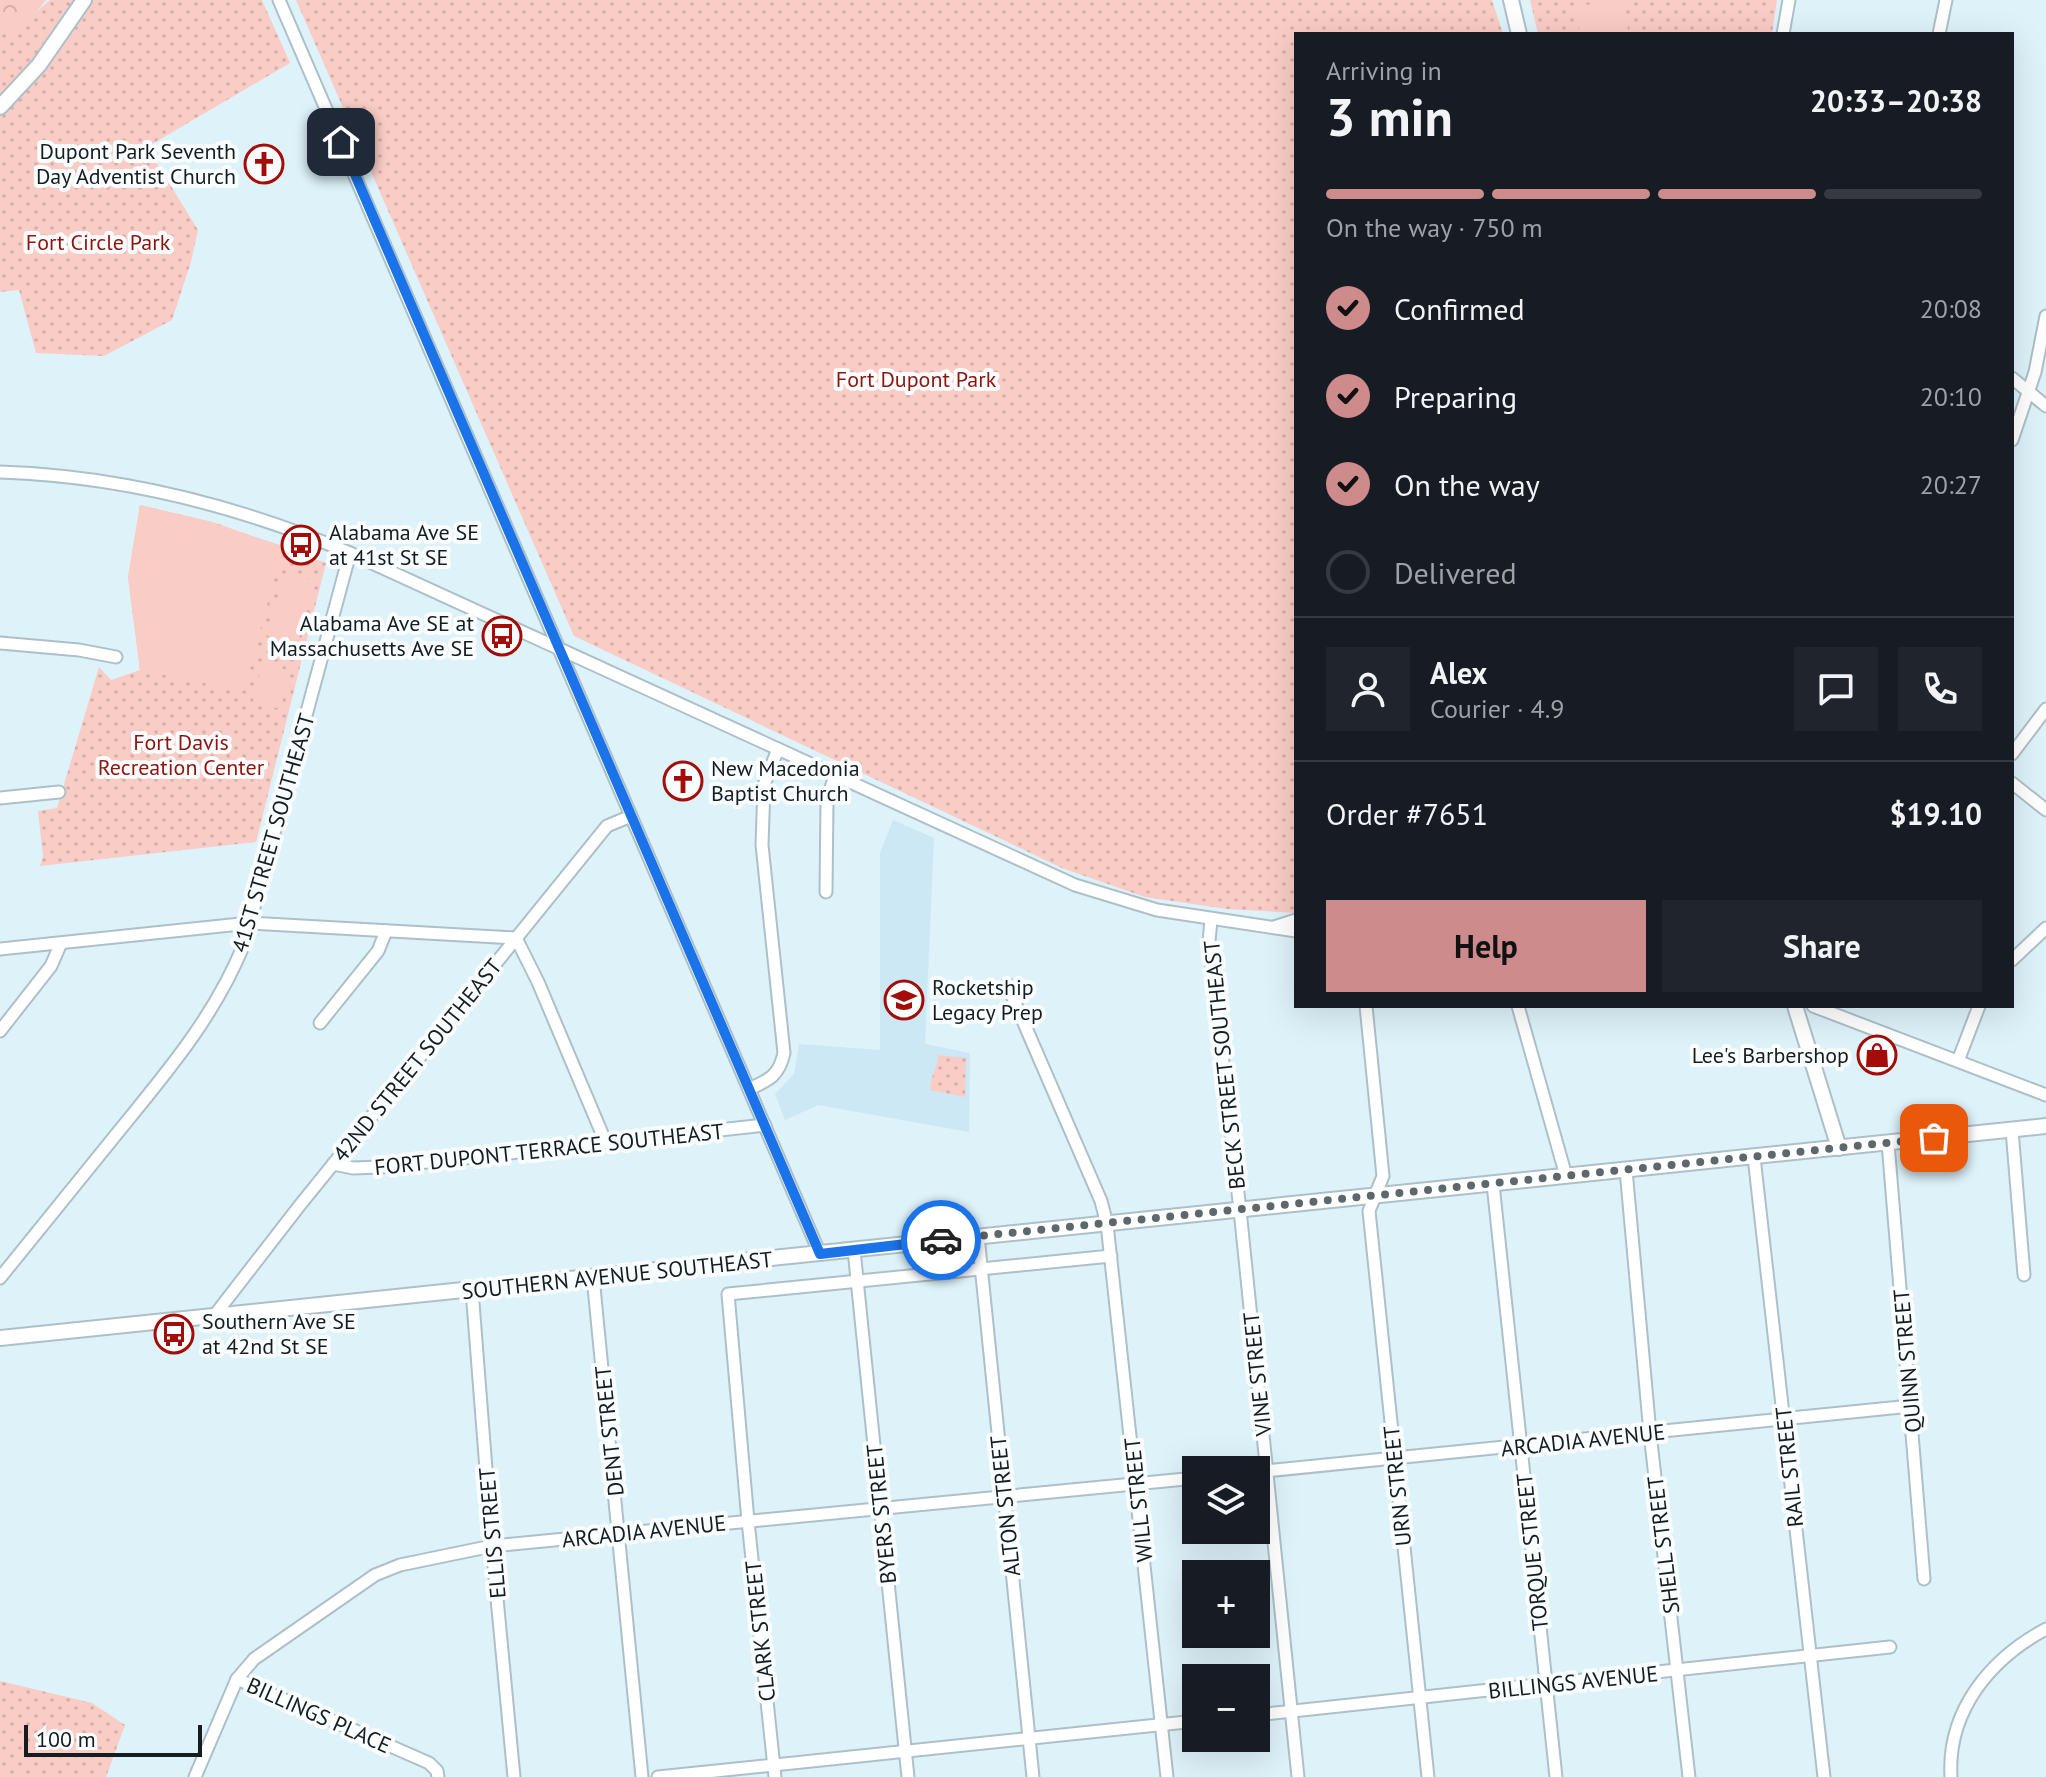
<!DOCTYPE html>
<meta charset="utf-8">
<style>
body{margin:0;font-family:"PT Sans",sans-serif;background:#20242c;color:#f1f3f6;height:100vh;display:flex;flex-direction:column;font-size:30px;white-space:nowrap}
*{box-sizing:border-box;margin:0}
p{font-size:26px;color:#9ea1a6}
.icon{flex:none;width:44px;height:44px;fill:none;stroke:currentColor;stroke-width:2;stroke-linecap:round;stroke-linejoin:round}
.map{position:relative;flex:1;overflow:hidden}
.sheet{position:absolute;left:1294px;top:32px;width:720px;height:976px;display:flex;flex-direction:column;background:#171b24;border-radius:0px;box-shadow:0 8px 32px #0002}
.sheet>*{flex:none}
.fabs{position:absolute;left:1182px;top:1456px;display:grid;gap:16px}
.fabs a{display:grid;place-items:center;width:88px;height:88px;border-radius:0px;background:#171b24;box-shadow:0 8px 32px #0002;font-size:40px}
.scale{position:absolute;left:24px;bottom:20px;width:178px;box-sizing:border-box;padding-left:8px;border:4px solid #161d20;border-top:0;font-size:22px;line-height:28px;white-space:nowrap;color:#161d20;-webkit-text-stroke:6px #f9fdfe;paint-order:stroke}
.pin{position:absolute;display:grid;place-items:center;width:68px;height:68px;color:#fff;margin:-34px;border-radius:16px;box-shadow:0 4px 12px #0006}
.courier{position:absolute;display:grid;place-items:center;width:80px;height:80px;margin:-40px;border:6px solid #1a73e8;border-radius:50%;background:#fff;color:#222;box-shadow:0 2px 10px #0007}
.overview em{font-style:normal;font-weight:700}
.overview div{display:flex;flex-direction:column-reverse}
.overview{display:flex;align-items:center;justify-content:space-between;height:136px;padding:0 32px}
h1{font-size:52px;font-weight:700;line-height:60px}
.bar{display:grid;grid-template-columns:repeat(4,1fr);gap:12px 8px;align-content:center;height:96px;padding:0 32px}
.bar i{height:10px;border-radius:6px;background:#363941}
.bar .active{background:#ce8b8b}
.bar p{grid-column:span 4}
.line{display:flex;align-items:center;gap:20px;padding:0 32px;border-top:2px solid #363941}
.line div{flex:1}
.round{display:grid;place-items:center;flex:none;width:84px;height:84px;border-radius:0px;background:#20242c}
ol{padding:0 32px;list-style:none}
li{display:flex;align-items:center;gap:24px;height:88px}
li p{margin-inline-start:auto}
li .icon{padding:8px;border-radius:50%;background:#ce8b8b;color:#111;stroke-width:4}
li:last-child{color:#9ea1a6}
li i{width:44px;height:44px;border:4px solid #363941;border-radius:50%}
.cta{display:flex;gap:16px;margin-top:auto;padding:16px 32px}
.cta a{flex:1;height:92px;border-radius:0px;background:#ce8b8b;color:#111;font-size:32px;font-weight:700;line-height:92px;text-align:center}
.cta a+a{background:#20242c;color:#f1f3f6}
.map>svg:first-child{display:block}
.built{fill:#cce8f4}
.forest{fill:url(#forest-crowns)}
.park{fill:url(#park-dots)}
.pitch{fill:#f9ccc5}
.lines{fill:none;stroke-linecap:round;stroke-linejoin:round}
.minor-casing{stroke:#adc0c8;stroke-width:15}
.major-casing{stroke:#adc0c8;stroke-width:18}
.minor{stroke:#fff;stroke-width:11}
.major{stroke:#fff;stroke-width:14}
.done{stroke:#5c686c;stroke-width:8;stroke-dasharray:0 14.4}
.route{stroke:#1a73e8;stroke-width:10}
.labels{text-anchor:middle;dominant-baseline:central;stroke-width:8;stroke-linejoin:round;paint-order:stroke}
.poi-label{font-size:22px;fill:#161d20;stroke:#f9fdfe;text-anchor:start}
.park-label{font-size:22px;fill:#90130d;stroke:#f9fdfe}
.street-label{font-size:22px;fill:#161d20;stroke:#f9fdfe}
</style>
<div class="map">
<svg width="2046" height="1777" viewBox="0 0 2046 1777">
<defs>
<pattern id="forest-crowns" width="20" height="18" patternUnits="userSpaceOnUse" patternTransform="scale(2)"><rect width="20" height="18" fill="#f9ccc5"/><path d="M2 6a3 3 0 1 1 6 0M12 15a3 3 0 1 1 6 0" fill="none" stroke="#d5afa9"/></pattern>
<pattern id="park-dots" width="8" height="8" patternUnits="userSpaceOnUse" patternTransform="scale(2)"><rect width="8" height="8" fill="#f9ccc5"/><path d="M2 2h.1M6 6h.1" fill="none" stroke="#d5afa9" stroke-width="1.8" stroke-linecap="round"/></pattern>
</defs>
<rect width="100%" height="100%" fill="#def2fa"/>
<polygon class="built" points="893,820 934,838 925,1044 970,1053 969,1132 818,1105 785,1120 775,1094 794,1074 799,1044 880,1050 880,853"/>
<polygon class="forest" points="0,0 46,0 0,58"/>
<g class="park">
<polygon points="50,0 262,0 290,63 147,147 198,230 191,262 172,320 104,356 36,353 19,290 0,292 0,36 20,26"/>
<polygon points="296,0 1492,0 1503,34 1296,34 1296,913 1227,909 1145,897 1062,868 574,636"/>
<polygon points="1530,0 1777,0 1772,34 1538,34"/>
<polygon points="140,505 213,522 326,563 256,842 40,866 43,856 38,811 57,808 99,667 111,680 140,670 128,577"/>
<path d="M938,1055L966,1058L965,1097L930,1090C930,1076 938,1068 938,1055Z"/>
<polygon points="0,1681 92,1703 125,1725 106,1777 0,1777"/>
</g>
<g class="pitch">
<polygon points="1607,0 1621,0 1629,34 1574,34 1580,32 1574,8"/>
<polygon points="140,505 213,523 283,546 244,691 140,670 128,577"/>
<polygon points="285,573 315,580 298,643 267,636"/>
<polygon points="262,663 291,671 280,709 253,701"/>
</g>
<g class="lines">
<g class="minor-casing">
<g id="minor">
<polyline points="279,0 820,1254"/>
<polyline points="1783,34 1789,0"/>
<polyline points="1939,34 1946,0"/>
<polyline points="2012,378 2046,406"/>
<polyline points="2012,440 2035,372 2046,316"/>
<path d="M0,472C121,476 239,506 350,553L1075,885L1157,910L1296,931"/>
<polyline points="0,643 79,650 116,657"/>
<polyline points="2012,754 2046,709"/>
<polyline points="2012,783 2046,810"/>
<polyline points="0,798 59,792"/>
<polyline points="826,892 827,801 835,775"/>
<polyline points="1211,920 1209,941 1240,1210 1298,1777"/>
<polyline points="1274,927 1296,920"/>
<polyline points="0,949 250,923 516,938 538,982 606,1143"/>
<polyline points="2012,960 2046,928"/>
<polyline points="1007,984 1101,1201 1107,1224 1167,1777"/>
<polyline points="1366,1006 1383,1176 1369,1211 1428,1777"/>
<polyline points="1518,1006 1566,1176"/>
<polyline points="1813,1006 2046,1095"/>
<polyline points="320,1023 378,951 386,931"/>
<polyline points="0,1031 51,966 61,943"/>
<polyline points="1958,1061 1979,1006"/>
<path d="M749,1089C769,1080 779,1076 784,1053L762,845L764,785L778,749"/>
<polyline points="2012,1130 2024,1275"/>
<polyline points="1888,1143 1924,1579"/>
<polyline points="1754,1157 1824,1777"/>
<polyline points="333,1164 353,1168 381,1167 765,1125"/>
<polyline points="1626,1170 1650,1433 1689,1777"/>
<polyline points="1493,1184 1556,1777"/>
<polyline points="978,1236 1033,1777"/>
<polyline points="854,1250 908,1777"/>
<polyline points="593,1277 642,1777"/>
<path d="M0,1278C40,1229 79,1180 119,1131C167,1072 215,1016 244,944L350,553"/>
<polyline points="472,1290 492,1546 514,1777"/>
<polyline points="214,1316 300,1205 607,826 631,816"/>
<polyline points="1256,1472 1911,1406"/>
<polyline points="237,1679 429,1763 437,1771 438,1777"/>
<polyline points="1256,1715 1890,1647"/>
<polyline points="195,1777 237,1679 254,1659 375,1575 400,1565 492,1546 1196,1478"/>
<polyline points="658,1777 1196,1721"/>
<polyline points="775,1777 748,1521 728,1294 1111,1256"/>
<path d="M1951,1777C1947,1711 1990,1659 2046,1629"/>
</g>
</g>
<g class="major-casing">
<g id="major">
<polyline points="1511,0 1519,34"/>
<polyline points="0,107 39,65 84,0"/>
<polyline points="1795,1006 1839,1148"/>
<polyline points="0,1338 2046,1126"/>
</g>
</g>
<use href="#minor" class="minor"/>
<use href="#major" class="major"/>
</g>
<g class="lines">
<polyline class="done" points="941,1240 1934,1138"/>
<polyline class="route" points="341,142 820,1254 941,1240"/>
</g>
<defs>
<g id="church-ring" transform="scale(2)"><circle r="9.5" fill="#f9fdfe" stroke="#a30c08" stroke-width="1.5"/><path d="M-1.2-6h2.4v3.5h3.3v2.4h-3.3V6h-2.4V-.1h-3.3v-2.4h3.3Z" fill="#a30c08"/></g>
<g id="bus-ring" transform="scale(2)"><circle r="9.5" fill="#f9fdfe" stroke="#a30c08" stroke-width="1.5"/><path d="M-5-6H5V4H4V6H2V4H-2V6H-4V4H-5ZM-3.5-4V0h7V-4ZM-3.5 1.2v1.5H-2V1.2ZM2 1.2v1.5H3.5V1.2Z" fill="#a30c08"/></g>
<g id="school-ring" transform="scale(2)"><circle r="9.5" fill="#f9fdfe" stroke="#a30c08" stroke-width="1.5"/><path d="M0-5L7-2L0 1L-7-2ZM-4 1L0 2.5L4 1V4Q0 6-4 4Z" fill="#a30c08"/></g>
<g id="shop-ring" transform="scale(2)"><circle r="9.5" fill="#f9fdfe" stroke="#a30c08" stroke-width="1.5"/><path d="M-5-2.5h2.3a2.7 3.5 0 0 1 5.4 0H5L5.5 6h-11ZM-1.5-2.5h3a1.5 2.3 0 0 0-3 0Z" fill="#a30c08"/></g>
</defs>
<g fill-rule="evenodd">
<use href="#church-ring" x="264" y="164"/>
<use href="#bus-ring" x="301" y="545"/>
<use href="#bus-ring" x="502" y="636"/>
<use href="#church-ring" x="683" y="781"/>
<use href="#school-ring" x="904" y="1000"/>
<use href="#shop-ring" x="1877" y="1055"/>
<use href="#bus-ring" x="174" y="1334"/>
</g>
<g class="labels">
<g class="poi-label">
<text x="236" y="151" text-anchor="end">Dupont Park Seventh<tspan x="236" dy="25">Day Adventist Church</tspan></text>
<text x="329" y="532">Alabama Ave SE<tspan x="329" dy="25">at 41st St SE</tspan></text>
<text x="474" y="623" text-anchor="end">Alabama Ave SE at<tspan x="474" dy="25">Massachusetts Ave SE</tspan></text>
<text x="711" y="768">New Macedonia<tspan x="711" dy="25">Baptist Church</tspan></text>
<text x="932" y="987">Rocketship<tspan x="932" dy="25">Legacy Prep</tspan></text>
<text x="1849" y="1055" text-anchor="end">Lee's Barbershop</text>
<text x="202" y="1321">Southern Ave SE<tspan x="202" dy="25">at 42nd St SE</tspan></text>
</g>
<g class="park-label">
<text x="98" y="242">Fort Circle Park</text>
<text x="916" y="379">Fort Dupont Park</text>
<text x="181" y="742">Fort Davis<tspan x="181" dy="25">Recreation Center</tspan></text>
</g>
<g class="street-label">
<text transform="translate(273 833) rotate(-74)">41ST STREET SOUTHEAST</text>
<text transform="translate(417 1060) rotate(-51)">42ND STREET SOUTHEAST</text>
<text transform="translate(1224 1065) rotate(-96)">BECK STREET SOUTHEAST</text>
<text transform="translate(549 1149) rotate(-6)">FORT DUPONT TERRACE SOUTHEAST</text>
<text transform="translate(617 1275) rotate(-6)">SOUTHERN AVENUE SOUTHEAST</text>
<text transform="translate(1907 1361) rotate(-95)">QUINN STREET</text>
<text transform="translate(1257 1374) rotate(-96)">VINE STREET</text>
<text transform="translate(609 1431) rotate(-96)">DENT STREET</text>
<text transform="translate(1583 1440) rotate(-6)">ARCADIA AVENUE</text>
<text transform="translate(1789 1467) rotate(-96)">RAIL STREET</text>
<text transform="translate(1397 1486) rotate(-96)">URN STREET</text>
<text transform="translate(1138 1500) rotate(-96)">WILL STREET</text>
<text transform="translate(1005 1506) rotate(-96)">ALTON STREET</text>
<text transform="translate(881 1514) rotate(-96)">BYERS STREET</text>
<text transform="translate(644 1531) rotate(-6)">ARCADIA AVENUE</text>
<text transform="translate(492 1533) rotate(-95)">ELLIS STREET</text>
<text transform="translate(1663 1545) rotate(-97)">SHELL STREET</text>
<text transform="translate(1532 1552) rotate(-96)">TORQUE STREET</text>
<text transform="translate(760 1631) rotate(-96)">CLARK STREET</text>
<text transform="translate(1573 1682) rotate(-6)">BILLINGS AVENUE</text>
<text transform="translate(319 1715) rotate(24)">BILLINGS PLACE</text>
</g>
</g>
</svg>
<div class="fabs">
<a><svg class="icon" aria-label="layers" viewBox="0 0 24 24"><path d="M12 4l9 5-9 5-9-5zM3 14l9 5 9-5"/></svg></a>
<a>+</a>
<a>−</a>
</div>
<div class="scale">100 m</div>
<div class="pin" style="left:1934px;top:1138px;background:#ea580c"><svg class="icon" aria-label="bag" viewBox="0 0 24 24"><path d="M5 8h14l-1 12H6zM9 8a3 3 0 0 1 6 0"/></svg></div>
<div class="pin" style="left:341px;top:142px;background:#1f2937"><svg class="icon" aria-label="home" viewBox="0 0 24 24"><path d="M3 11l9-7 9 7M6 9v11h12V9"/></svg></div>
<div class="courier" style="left:941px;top:1240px"><svg class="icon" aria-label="car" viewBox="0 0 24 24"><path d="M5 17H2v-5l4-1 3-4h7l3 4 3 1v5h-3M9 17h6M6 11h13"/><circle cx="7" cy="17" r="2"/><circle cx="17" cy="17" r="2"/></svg></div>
<section class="sheet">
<div class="overview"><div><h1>3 min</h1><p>Arriving in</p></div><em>20:33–20:38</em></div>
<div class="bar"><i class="active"></i><i class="active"></i><i class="active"></i><i></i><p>On the way · 750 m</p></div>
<ol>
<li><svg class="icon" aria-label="check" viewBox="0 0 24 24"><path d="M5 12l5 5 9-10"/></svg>Confirmed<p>20:08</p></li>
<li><svg class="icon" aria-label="check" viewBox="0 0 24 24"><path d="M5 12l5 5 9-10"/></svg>Preparing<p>20:10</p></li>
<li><svg class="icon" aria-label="check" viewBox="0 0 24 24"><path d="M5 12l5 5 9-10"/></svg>On the way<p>20:27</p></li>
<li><i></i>Delivered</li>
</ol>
<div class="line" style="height:144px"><a class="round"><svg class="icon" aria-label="person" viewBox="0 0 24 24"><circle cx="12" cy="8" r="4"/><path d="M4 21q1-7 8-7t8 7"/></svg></a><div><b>Alex</b><p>Courier · 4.9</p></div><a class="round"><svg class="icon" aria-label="chat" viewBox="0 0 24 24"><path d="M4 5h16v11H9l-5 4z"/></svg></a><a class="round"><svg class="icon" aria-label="phone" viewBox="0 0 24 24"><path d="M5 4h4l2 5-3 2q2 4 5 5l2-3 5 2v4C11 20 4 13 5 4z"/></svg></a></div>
<div class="line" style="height:104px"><div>Order #7651</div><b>$19.10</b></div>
<div class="cta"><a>Help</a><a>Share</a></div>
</section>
</div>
